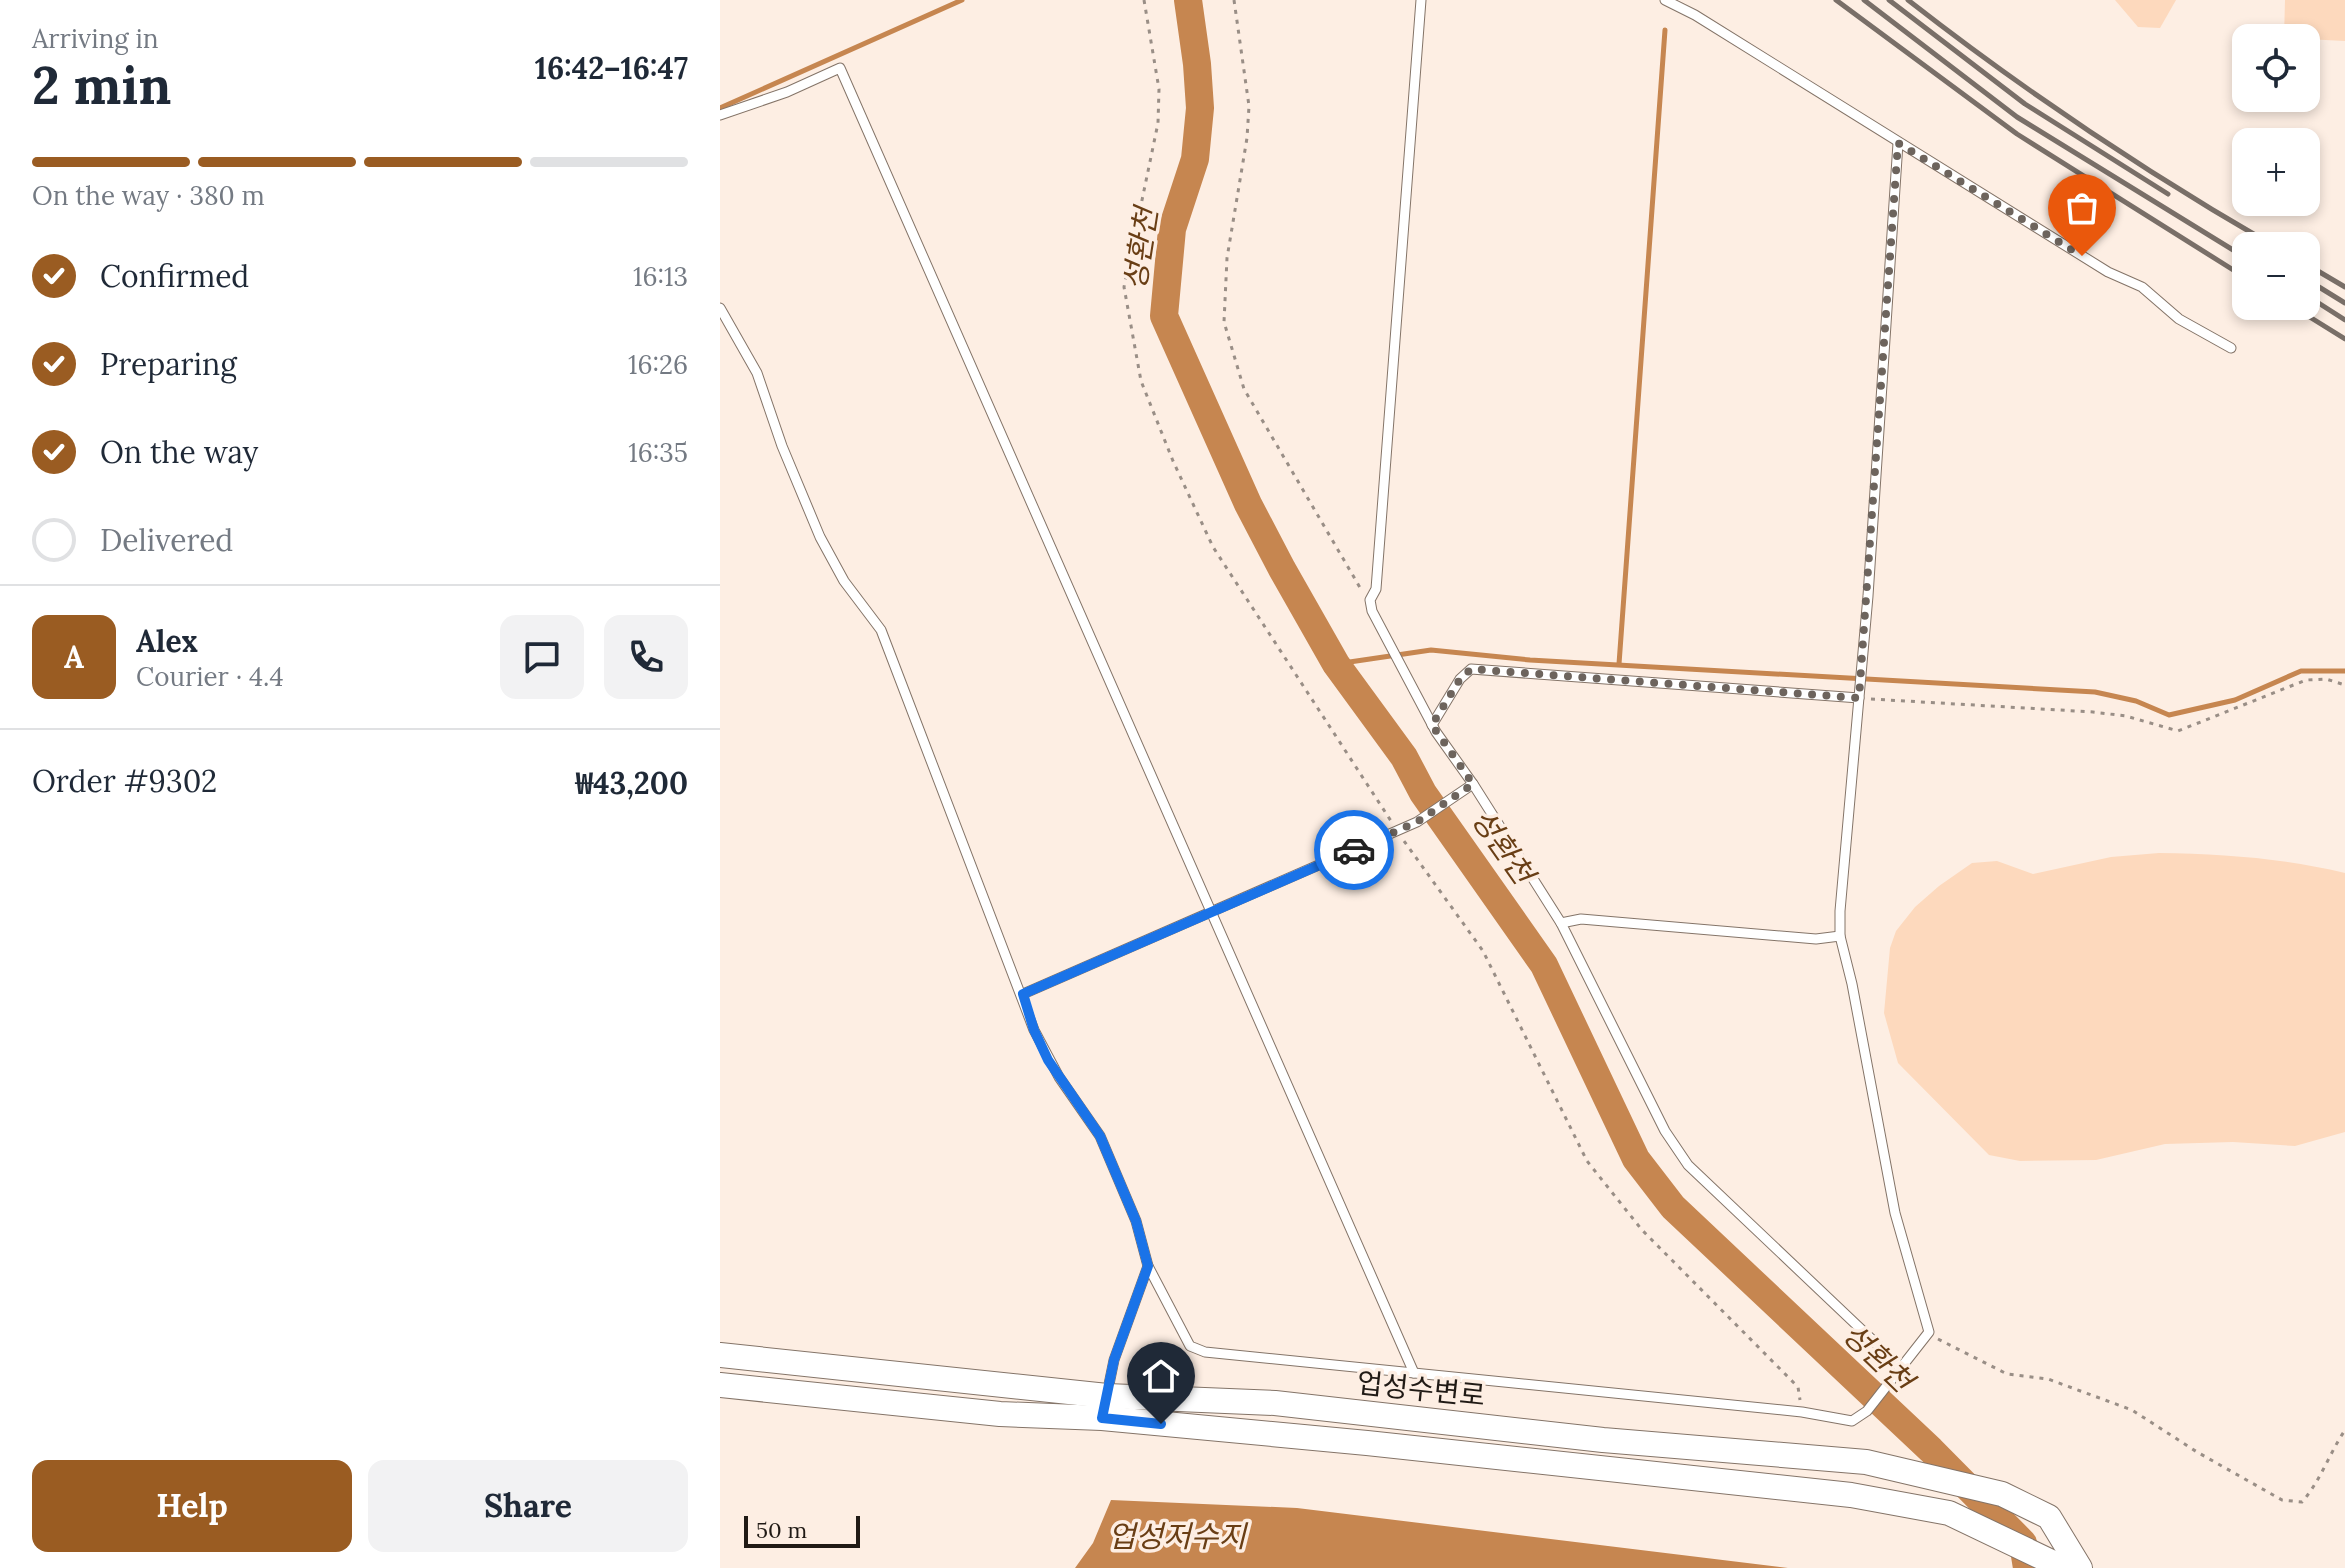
<!DOCTYPE html>
<meta charset="utf-8">
<style>
body{margin:0;font-family:Lora,"Noto Sans KR",serif;background:#f2f2f3;color:#1f2937;height:100vh;display:flex;flex-direction:column;font-size:30px;white-space:nowrap}
*{box-sizing:border-box;margin:0}
p{font-size:26px;color:#747a83}
.icon{flex:none;width:44px;height:44px;fill:none;stroke:currentColor;stroke-width:2;stroke-linecap:round;stroke-linejoin:round}
.map{position:relative;flex:1;overflow:hidden}
.drawer{display:flex;flex-direction:column;background:#fff;width:720px}
.drawer>*{flex:none}
.controls{position:absolute;left:1512px;top:24px;display:grid;gap:16px}
.controls a{display:grid;place-items:center;width:88px;height:88px;border-radius:16px;background:#fff;box-shadow:0 4px 12px #0003;font-size:40px}
.scale{position:absolute;left:24px;bottom:20px;width:116px;box-sizing:border-box;padding-left:8px;border:4px solid #201a15;border-top:0;font-size:22px;line-height:28px;white-space:nowrap;color:#201a15;-webkit-text-stroke:6px #fdeee3;paint-order:stroke}
.pin{position:absolute;display:grid;place-items:center;width:68px;height:68px;color:#fff;margin:-82px -34px;border-radius:50% 50% 50% 0;rotate:-45deg;box-shadow:0 0 8px #0007}
.pin .icon{rotate:45deg}
.courier{position:absolute;display:grid;place-items:center;width:80px;height:80px;margin:-40px;border:6px solid #1a73e8;border-radius:50%;background:#fff;color:#222;box-shadow:0 2px 10px #0007}
.head em{font-style:normal;font-weight:700}
.head div{display:flex;flex-direction:column-reverse}
.head{display:flex;align-items:center;justify-content:space-between;height:136px;padding:0 32px}
h1{font-size:52px;font-weight:700;line-height:60px}
.bar{display:grid;grid-template-columns:repeat(4,1fr);gap:12px 8px;align-content:center;height:96px;padding:0 32px}
.bar i{height:10px;border-radius:6px;background:#e0e1e3}
.bar .current{background:#9a5c22}
.bar p{grid-column:span 4}
.line{display:flex;align-items:center;gap:20px;padding:0 32px;border-top:2px solid #e0e1e3}
.line div{flex:1}
.round{display:grid;place-items:center;flex:none;width:84px;height:84px;border-radius:16px;background:#f2f2f3}
ol{padding:0 32px;list-style:none}
li{display:flex;align-items:center;gap:24px;height:88px}
li p{margin-inline-start:auto}
li .icon{padding:8px;border-radius:50%;background:#9a5c22;color:#fff;stroke-width:4}
li:last-child{color:#747a83}
li i{width:44px;height:44px;border:4px solid #e0e1e3;border-radius:50%}
.action{display:flex;gap:16px;margin-top:auto;padding:16px 32px}
.action a{flex:1;height:92px;border-radius:16px;background:#9a5c22;color:#fff;font-size:32px;font-weight:700;line-height:92px;text-align:center}
.action a+a{background:#f2f2f3;color:#1f2937}
main{display:flex;flex:1;min-height:0}
.map>svg:first-child{display:block}
.green{fill:#fdd9bd}
.water{fill:#c68650}
.lines{fill:none;stroke-linecap:round;stroke-linejoin:round}
.stream{stroke:#c68650;stroke-width:5}
.river{stroke:#c68650;stroke-width:28}
.service-casing{stroke:#847468;stroke-width:11}
.secondary-casing{stroke:#847468;stroke-width:26}
.path{stroke:#998e86;stroke-width:3;stroke-dasharray:4 6;stroke-linecap:butt}
.service{stroke:#fff;stroke-width:9}
.secondary{stroke:#fff;stroke-width:24}
.rail{stroke:#796f68;stroke-width:5}
.done{stroke:#6d645d;stroke-width:8;stroke-dasharray:0 14.4}
.route{stroke:#1a73e8;stroke-width:10}
.labels{text-anchor:middle;dominant-baseline:central;stroke-width:7;stroke-linejoin:round;paint-order:stroke}
.street-label{font-size:28px;fill:#201a15;stroke:#fdeee3}
.water-label{font-size:30px;font-style:italic;fill:#693e15;stroke:#fdeee3}
</style>
<main>
<section class="drawer">
<div class="head"><div><h1>2 min</h1><p>Arriving in</p></div><em>16:42–16:47</em></div>
<div class="bar"><i class="current"></i><i class="current"></i><i class="current"></i><i></i><p>On the way · 380 m</p></div>
<ol>
<li><svg class="icon" aria-label="check" viewBox="0 0 24 24"><path d="M5 12l5 5 9-10"/></svg>Confirmed<p>16:13</p></li>
<li><svg class="icon" aria-label="check" viewBox="0 0 24 24"><path d="M5 12l5 5 9-10"/></svg>Preparing<p>16:26</p></li>
<li><svg class="icon" aria-label="check" viewBox="0 0 24 24"><path d="M5 12l5 5 9-10"/></svg>On the way<p>16:35</p></li>
<li><i></i>Delivered</li>
</ol>
<div class="line" style="height:144px"><b class="round" style="background:#9a5c22;color:#fff">A</b><div><b>Alex</b><p>Courier · 4.4</p></div><a class="round"><svg class="icon" aria-label="chat" viewBox="0 0 24 24"><path d="M4 5h16v11H9l-5 4z"/></svg></a><a class="round"><svg class="icon" aria-label="phone" viewBox="0 0 24 24"><path d="M5 4h4l2 5-3 2q2 4 5 5l2-3 5 2v4C11 20 4 13 5 4z"/></svg></a></div>
<div class="line" style="height:104px"><div>Order #9302</div><b>₩43,200</b></div>
<div class="action"><a>Help</a><a>Share</a></div>
</section>
<div class="map">
<svg width="1625" height="1568" viewBox="0 0 1625 1568">
<rect width="100%" height="100%" fill="#fdeee3"/>
<g class="green">
<polygon points="1395,0 1456,0 1440,28 1418,27"/>
<polygon points="1565,0 1625,0 1625,41 1564,38"/>
<path d="M1439,853C1504,854 1562,858 1625,873V1132L1575,1146L1513,1142L1445,1144L1376,1160L1300,1161L1269,1155L1178,1063L1164,1013L1170,948L1176,931L1195,907L1219,886L1252,863L1277,861L1313,874L1391,857Z"/>
</g>
<polygon class="water" points="391,1500 577,1508 1068,1568 355,1568 373,1543"/>
<g class="lines">
<g class="stream">
<polyline points="0,108 242,0"/>
<polyline points="616,664 711,650 810,660 1375,692 1416,701 1449,715 1515,700 1581,671 1625,671"/>
<polyline points="899,664 945,30"/>
</g>
<polyline class="river" points="468,0 477,64 480,108 475,159 452,229 444,316 528,504 562,569 616,664 684,757 703,793 824,965 916,1159 953,1207 1211,1450 1303,1543 1307,1568"/>
<g class="service-casing">
<g id="service">
<polyline points="701,0 656,589 650,600 652,611 716,732 753,784 841,923 945,1131 968,1165 1183,1369"/>
<polyline points="945,0 975,15 1388,272 1422,287 1459,319 1511,348"/>
<polyline points="0,115 67,92 120,68 694,1373"/>
<polyline points="0,308 37,373 62,446 100,537 124,581 161,630 314,1030 339,1077 380,1136 416,1221 428,1266 394,1360 387,1394"/>
<polyline points="712,725 740,679 751,669 1139,698"/>
<polyline points="841,923 861,919 1096,939 1120,936"/>
<polyline points="303,994 697,822 753,784"/>
<polyline points="428,1266 470,1346 485,1352 1082,1412 1132,1421 1147,1411 1209,1332 1175,1213 1132,984 1120,936 1120,911 1148,596 1178,143"/>
</g>
</g>
<g class="secondary-casing">
<g id="secondary">
<polyline points="0,1355 387,1396 555,1403 883,1440 1146,1462 1282,1494 1329,1517 1360,1568"/>
<polyline points="0,1385 280,1414 382,1418 647,1443 1131,1495 1229,1513 1344,1568"/>
</g>
</g>
<g class="path">
<polyline points="424,0 439,89 438,123 404,287 421,381 453,461 493,547 671,821"/>
<polyline points="514,0 529,106 527,138 507,258 504,322 524,389 642,591"/>
<polyline points="1151,699 1373,712 1406,716 1458,731 1586,680 1606,679 1625,685"/>
<polyline points="684,841 763,951 867,1161 922,1230 1078,1387 1080,1400"/>
<path d="M1218,1339L1287,1374L1328,1379L1412,1410L1477,1452L1562,1500L1582,1502C1601,1480 1609,1454 1625,1430"/>
</g>
<use href="#service" class="service"/>
<use href="#secondary" class="secondary"/>
<g class="rail">
<polyline points="1116,0 1297,134 1526,278"/>
<polyline points="1144,0 1297,117 1526,258"/>
<polyline points="1169,0 1305,104 1448,194"/>
<path d="M1188,0C1302,89 1429,174 1554,246"/>
<polyline points="1586,264 1625,287"/>
<polyline points="1586,279 1625,303"/>
<polyline points="1586,295 1625,320"/>
<polyline points="1572,306 1625,339"/>
</g>
</g>
<g class="lines">
<polyline class="done" points="634,850 697,822 753,784 712,725 740,679 751,669 1139,698 1178,143 1362,256"/>
<polyline class="route" points="441,1424 382,1418 394,1360 428,1266 416,1221 380,1136 328,1060 314,1030 303,994 634,850"/>
</g>
<g class="labels">
<g class="street-label">
<text transform="translate(701 1389) rotate(6)">업성수변로</text>
</g>
<g class="water-label">
<text transform="translate(420 249) rotate(-81)">성환천</text>
<text transform="translate(783 846) rotate(55)">성환천</text>
<text transform="translate(1158 1357) rotate(44)">성환천</text>
<text x="457" y="1536">업성저수지</text>
</g>
</g>
</svg>
<div class="controls">
<a><svg class="icon" aria-label="locate" viewBox="0 0 24 24"><circle cx="12" cy="12" r="6"/><path d="M12 2v4M12 18v4M2 12h4M18 12h4"/></svg></a>
<a>+</a>
<a>−</a>
</div>
<div class="scale">50 m</div>
<div class="pin" style="left:1362px;top:256px;background:#ea580c"><svg class="icon" aria-label="bag" viewBox="0 0 24 24"><path d="M5 8h14l-1 12H6zM9 8a3 3 0 0 1 6 0"/></svg></div>
<div class="pin" style="left:441px;top:1424px;background:#1f2937"><svg class="icon" aria-label="home" viewBox="0 0 24 24"><path d="M3 11l9-7 9 7M6 9v11h12V9"/></svg></div>
<div class="courier" style="left:634px;top:850px"><svg class="icon" aria-label="car" viewBox="0 0 24 24"><path d="M5 17H2v-5l4-1 3-4h7l3 4 3 1v5h-3M9 17h6M6 11h13"/><circle cx="7" cy="17" r="2"/><circle cx="17" cy="17" r="2"/></svg></div>
</div>
</main>
